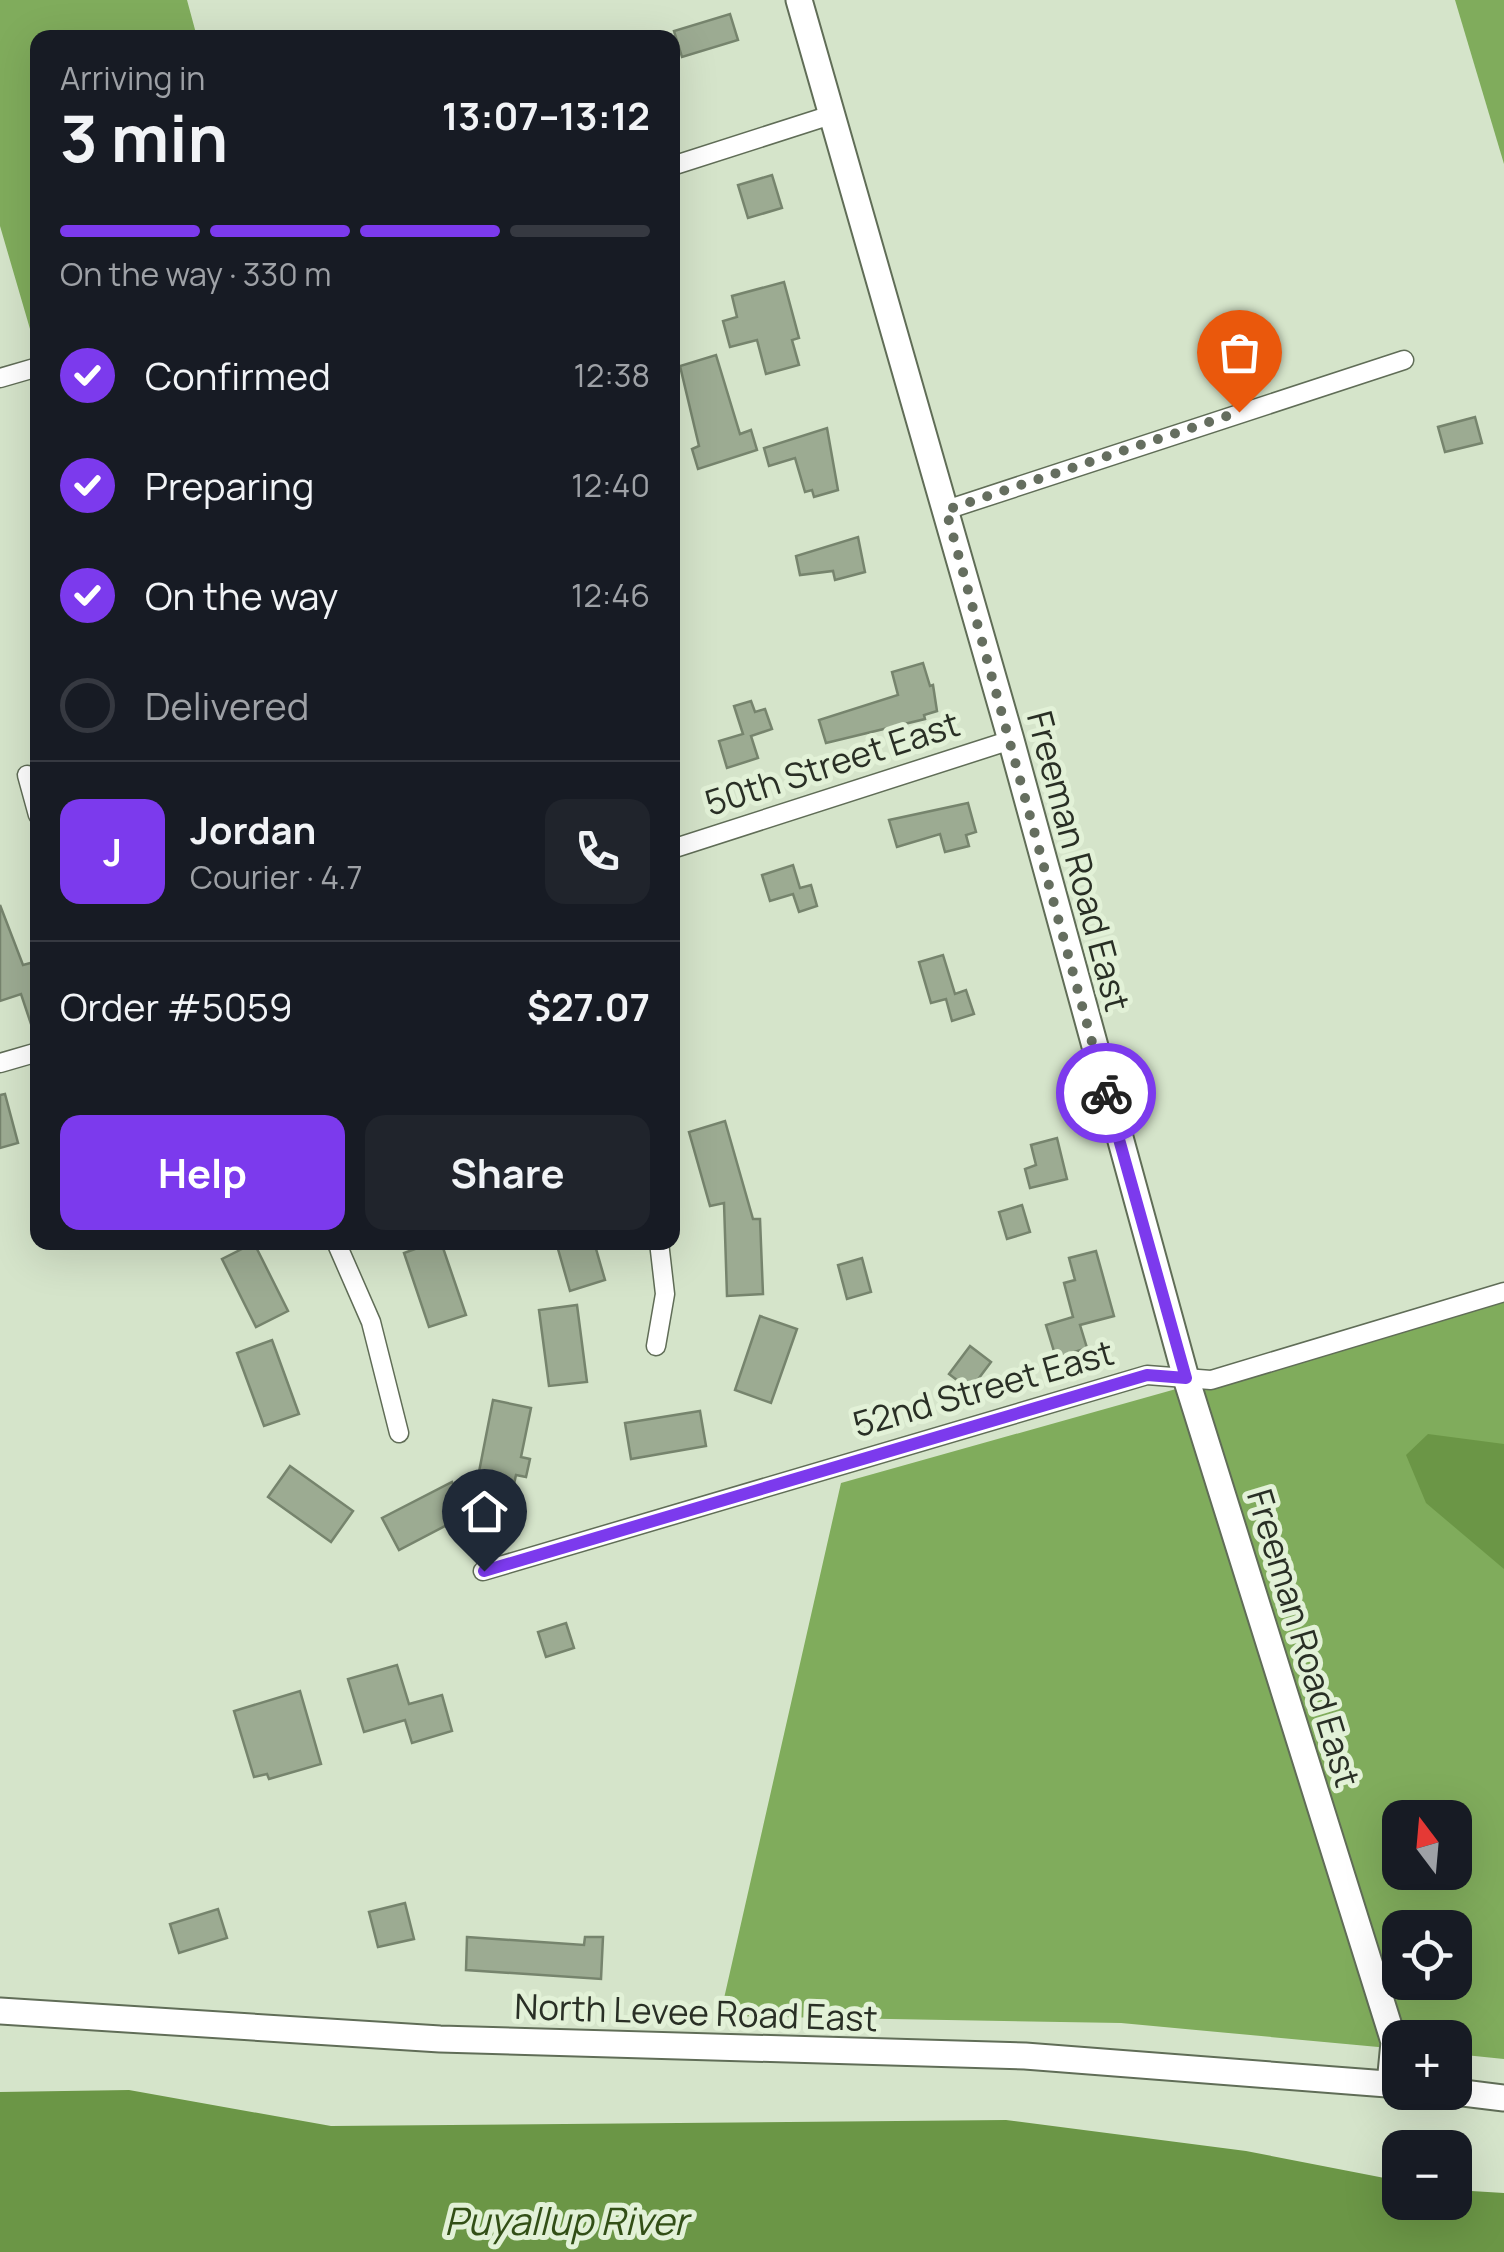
<!DOCTYPE html>
<meta charset="utf-8">
<style>
body{margin:0;font-family:Manrope,sans-serif;background:#20242c;color:#f1f3f6;height:100vh;display:flex;flex-direction:column;font-size:38px;white-space:nowrap}
*{box-sizing:border-box;margin:0}
p{font-size:32px;color:#9ea1a6}
.icon{flex:none;width:55px;height:55px;fill:none;stroke:currentColor;stroke-width:2;stroke-linecap:round;stroke-linejoin:round}
.map{position:relative;flex:1;overflow:hidden}
.sheet{position:absolute;left:30px;top:30px;width:650px;height:1220px;display:flex;flex-direction:column;background:#171b24;border-radius:20px;box-shadow:0 10px 40px #0002}
.sheet>*{flex:none}
.needle{width:65px;rotate:344deg}
.fabs{position:absolute;left:1382px;top:1800px;display:grid;gap:20px}
.fabs a{display:grid;place-items:center;width:90px;height:90px;border-radius:20px;background:#171b24;box-shadow:0 10px 40px #0002;font-size:50px}
.pin{position:absolute;display:grid;place-items:center;width:85px;height:85px;color:#fff;margin:-102px -42px;border-radius:50% 50% 50% 0;rotate:-45deg;box-shadow:0 0 10px #0007}
.pin .icon{rotate:45deg}
.courier{position:absolute;display:grid;place-items:center;width:100px;height:100px;margin:-50px;border:8px solid #7c3aed;border-radius:50%;background:#fff;color:#222;box-shadow:0 2px 12px #0007}
.head em{font-style:normal;font-weight:700}
.head div{display:flex;flex-direction:column-reverse}
.head{display:flex;align-items:center;justify-content:space-between;height:170px;padding:0 30px}
h1{font-size:65px;font-weight:700;line-height:75px}
.bar{display:grid;grid-template-columns:repeat(4,1fr);gap:15px 10px;align-content:center;height:120px;padding:0 30px}
.bar i{height:12px;border-radius:8px;background:#363941}
.bar .selected{background:#7c3aed}
.bar p{grid-column:span 4}
.line{display:flex;align-items:center;gap:25px;padding:0 30px;border-top:2px solid #363941}
.line div{flex:1}
.round{display:grid;place-items:center;flex:none;width:105px;height:105px;border-radius:20px;background:#20242c}
ol{padding:0 30px;list-style:none}
li{display:flex;align-items:center;gap:30px;height:110px}
li p{margin-inline-start:auto}
li .icon{padding:10px;border-radius:50%;background:#7c3aed;color:#fff;stroke-width:4}
li:last-child{color:#9ea1a6}
li i{width:55px;height:55px;border:5px solid #363941;border-radius:50%}
.cta{display:flex;gap:20px;margin-top:auto;padding:20px 30px}
.cta a{flex:1;height:115px;border-radius:20px;background:#7c3aed;color:#fff;font-size:40px;font-weight:700;line-height:115px;text-align:center}
.cta a+a{background:#20242c;color:#f1f3f6}
.map>svg:first-child{display:block}
.forest{fill:#80ac5c;fill-rule:evenodd}
.water{fill:#6b9646}
.building{fill:#9cab92;stroke:#76846d;stroke-width:2.5}
.lines{fill:none;stroke-linecap:round;stroke-linejoin:round}
.street-casing{stroke:#606d57;stroke-width:21}
.secondary-casing{stroke:#606d57;stroke-width:29}
.street{stroke:#fff;stroke-width:18}
.secondary{stroke:#fff;stroke-width:25}
.done{stroke:#656e5f;stroke-width:10;stroke-dasharray:0 18}
.route{stroke:#7c3aed;stroke-width:12}
.labels{text-anchor:middle;dominant-baseline:central;stroke-width:10;stroke-linejoin:round;paint-order:stroke}
.street-label{font-size:35px;fill:#292f25;stroke:#e2f1d7}
.water-label{font-size:38px;font-style:italic;fill:#324f16;stroke:#e2f1d7}
</style>
<div class="map">
<svg width="1504" height="2252" viewBox="0 0 1504 2252">
<rect width="100%" height="100%" fill="#d5e4ca"/>
<g class="forest">
<polygon points="0,0 187,0 197,37 38,38 37,353 0,226"/>
<polygon points="1455,0 1504,0 1504,164"/>
<path d="M1504,1297V2059L1455,2054V2038H1400V2049L1121,2023L720,2016L841,1483ZM1400,1818H1455V1872H1400ZM1400,1928H1455V1982H1400Z"/>
</g>
<g class="water">
<polygon points="1428,1434 1504,1444 1504,1569 1426,1503 1406,1455"/>
<polygon points="129,2090 331,2126 1006,2120 1246,2151 1400,2181 1400,2202 1455,2202 1455,2190 1504,2193 1504,2252 0,2252 0,2092"/>
</g>
<g class="building">
<polygon points="730,14 738,40 682,57 674,31"/>
<polygon points="772,175 782,208 748,218 738,185"/>
<polygon points="784,282 799,338 792,340 799,365 766,374 757,340 730,347 723,321 737,317 732,296"/>
<polygon points="716,355 740,434 751,430 757,450 698,469 692,449 699,446 680,366"/>
<polygon points="1475,417 1482,443 1445,452 1438,427"/>
<polygon points="827,428 838,490 814,497 812,490 805,492 795,458 769,466 764,448"/>
<polygon points="858,537 865,572 835,580 833,571 800,575 796,556"/>
<polygon points="923,663 930,686 933,685 937,711 924,715 925,719 826,743 819,720 898,695 892,672"/>
<polygon points="751,701 755,712 765,709 772,729 751,736 758,758 727,768 719,741 743,734 734,706"/>
<polygon points="968,803 976,832 966,835 969,846 945,852 940,834 897,847 889,820"/>
<polygon points="793,865 800,888 811,885 817,906 799,912 793,894 770,901 762,875"/>
<polygon points="0,905 23,965 38,961 38,1032 34,1033 21,994 0,1001"/>
<polygon points="943,955 955,994 966,990 974,1014 952,1021 946,999 931,1003 919,962"/>
<polygon points="5,1094 18,1143 0,1148 0,1095"/>
<polygon points="725,1121 753,1219 760,1219 763,1294 727,1296 724,1203 710,1206 689,1132"/>
<polygon points="1057,1138 1067,1179 1030,1188 1025,1169 1036,1165 1031,1145"/>
<polygon points="1022,1205 1030,1232 1007,1239 999,1212"/>
<polygon points="434,1242 441,1242 466,1315 429,1327 404,1253"/>
<polygon points="556,1242 594,1242 605,1280 570,1291"/>
<polygon points="254,1243 288,1311 256,1327 222,1259"/>
<polygon points="1096,1251 1114,1316 1080,1325 1087,1348 1056,1358 1046,1325 1073,1317 1064,1283 1075,1280 1069,1258"/>
<polygon points="862,1258 871,1292 847,1299 838,1265"/>
<polygon points="577,1305 587,1382 549,1386 539,1310"/>
<polygon points="760,1316 797,1329 771,1403 735,1390"/>
<polygon points="272,1340 299,1414 264,1426 237,1353"/>
<polygon points="970,1346 991,1362 970,1390 949,1374"/>
<polygon points="493,1400 531,1408 521,1457 530,1459 526,1477 516,1475 514,1484 478,1477"/>
<polygon points="700,1411 706,1446 631,1459 625,1423"/>
<polygon points="290,1466 353,1511 331,1542 268,1497"/>
<polygon points="452,1482 468,1514 399,1550 382,1518"/>
<polygon points="566,1623 574,1648 546,1657 538,1632"/>
<polygon points="397,1665 409,1704 442,1695 452,1731 412,1743 405,1720 364,1732 348,1679"/>
<polygon points="300,1691 321,1764 269,1779 267,1774 254,1777 234,1711"/>
<polygon points="405,1903 414,1939 378,1947 369,1912"/>
<polygon points="218,1909 227,1938 179,1953 170,1924"/>
<polygon points="467,1937 584,1945 585,1937 603,1937 601,1979 466,1970"/>
</g>
<g class="lines">
<g class="street-casing">
<g id="street">
<polyline points="672,166 831,115"/>
<polyline points="0,378 38,367"/>
<polyline points="946,510 1404,360"/>
<polyline points="27,775 38,815"/>
<polyline points="672,849 1011,740"/>
<polyline points="0,1063 38,1052"/>
<polyline points="336,1242 371,1322 399,1433"/>
<polyline points="656,1346 665,1294 659,1242"/>
<polyline points="483,1571 1147,1375 1211,1380 1504,1292"/>
</g>
</g>
<g class="secondary-casing">
<g id="secondary">
<polyline points="799,0 1011,740 1186,1378 1394,2042 1390,2084"/>
<polyline points="0,2011 440,2039 1025,2056 1400,2085"/>
<polyline points="1455,2092 1504,2098"/>
</g>
</g>
<use href="#street" class="street"/>
<use href="#secondary" class="secondary"/>
</g>
<g class="lines">
<polyline class="done" points="1106,1093 946,510 1239,412"/>
<polyline class="route" points="484,1571 1147,1375 1186,1378 1106,1093"/>
</g>
<g class="labels">
<g class="street-label">
<text transform="translate(832 763) rotate(-18)">50th Street East</text>
<text transform="translate(1079 861) rotate(75)">Freeman Road East</text>
<text transform="translate(983 1388) rotate(-16)">52nd Street East</text>
<text transform="translate(1304 1638) rotate(73)">Freeman Road East</text>
<text transform="translate(696 2012) rotate(2)">North Levee Road East</text>
</g>
<g class="water-label">
<text x="566" y="2220">Puyallup River</text>
</g>
</g>
</svg>
<div class="fabs">
<a><svg class="needle" viewBox="-14 -14 28 28"><path d="M0-13l5 13h-10z" fill="#e53935"/><path d="M0 13l5-13h-10z" fill="#9ea1a6"/></svg></a>
<a><svg class="icon" aria-label="locate" viewBox="0 0 24 24"><circle cx="12" cy="12" r="6"/><path d="M12 2v4M12 18v4M2 12h4M18 12h4"/></svg></a>
<a>+</a>
<a>−</a>
</div>
<div class="pin" style="left:1239px;top:412px;background:#ea580c"><svg class="icon" aria-label="bag" viewBox="0 0 24 24"><path d="M5 8h14l-1 12H6zM9 8a3 3 0 0 1 6 0"/></svg></div>
<div class="pin" style="left:484px;top:1571px;background:#1f2937"><svg class="icon" aria-label="home" viewBox="0 0 24 24"><path d="M3 11l9-7 9 7M6 9v11h12V9"/></svg></div>
<div class="courier" style="left:1106px;top:1093px"><svg class="icon" aria-label="bike" viewBox="0 0 24 24"><circle cx="6" cy="16" r="4"/><circle cx="18" cy="16" r="4"/><path d="M6 16l4-8h5l3 8M10 8l3 8H6M13 5h3"/></svg></div>
<section class="sheet">
<div class="head"><div><h1>3 min</h1><p>Arriving in</p></div><em>13:07–13:12</em></div>
<div class="bar"><i class="selected"></i><i class="selected"></i><i class="selected"></i><i></i><p>On the way · 330 m</p></div>
<ol>
<li><svg class="icon" aria-label="check" viewBox="0 0 24 24"><path d="M5 12l5 5 9-10"/></svg>Confirmed<p>12:38</p></li>
<li><svg class="icon" aria-label="check" viewBox="0 0 24 24"><path d="M5 12l5 5 9-10"/></svg>Preparing<p>12:40</p></li>
<li><svg class="icon" aria-label="check" viewBox="0 0 24 24"><path d="M5 12l5 5 9-10"/></svg>On the way<p>12:46</p></li>
<li><i></i>Delivered</li>
</ol>
<div class="line" style="height:180px"><b class="round" style="background:#7c3aed;color:#fff">J</b><div><b>Jordan</b><p>Courier · 4.7</p></div><a class="round"><svg class="icon" aria-label="phone" viewBox="0 0 24 24"><path d="M5 4h4l2 5-3 2q2 4 5 5l2-3 5 2v4C11 20 4 13 5 4z"/></svg></a></div>
<div class="line" style="height:130px"><div>Order #5059</div><b>$27.07</b></div>
<div class="cta"><a>Help</a><a>Share</a></div>
</section>
</div>
